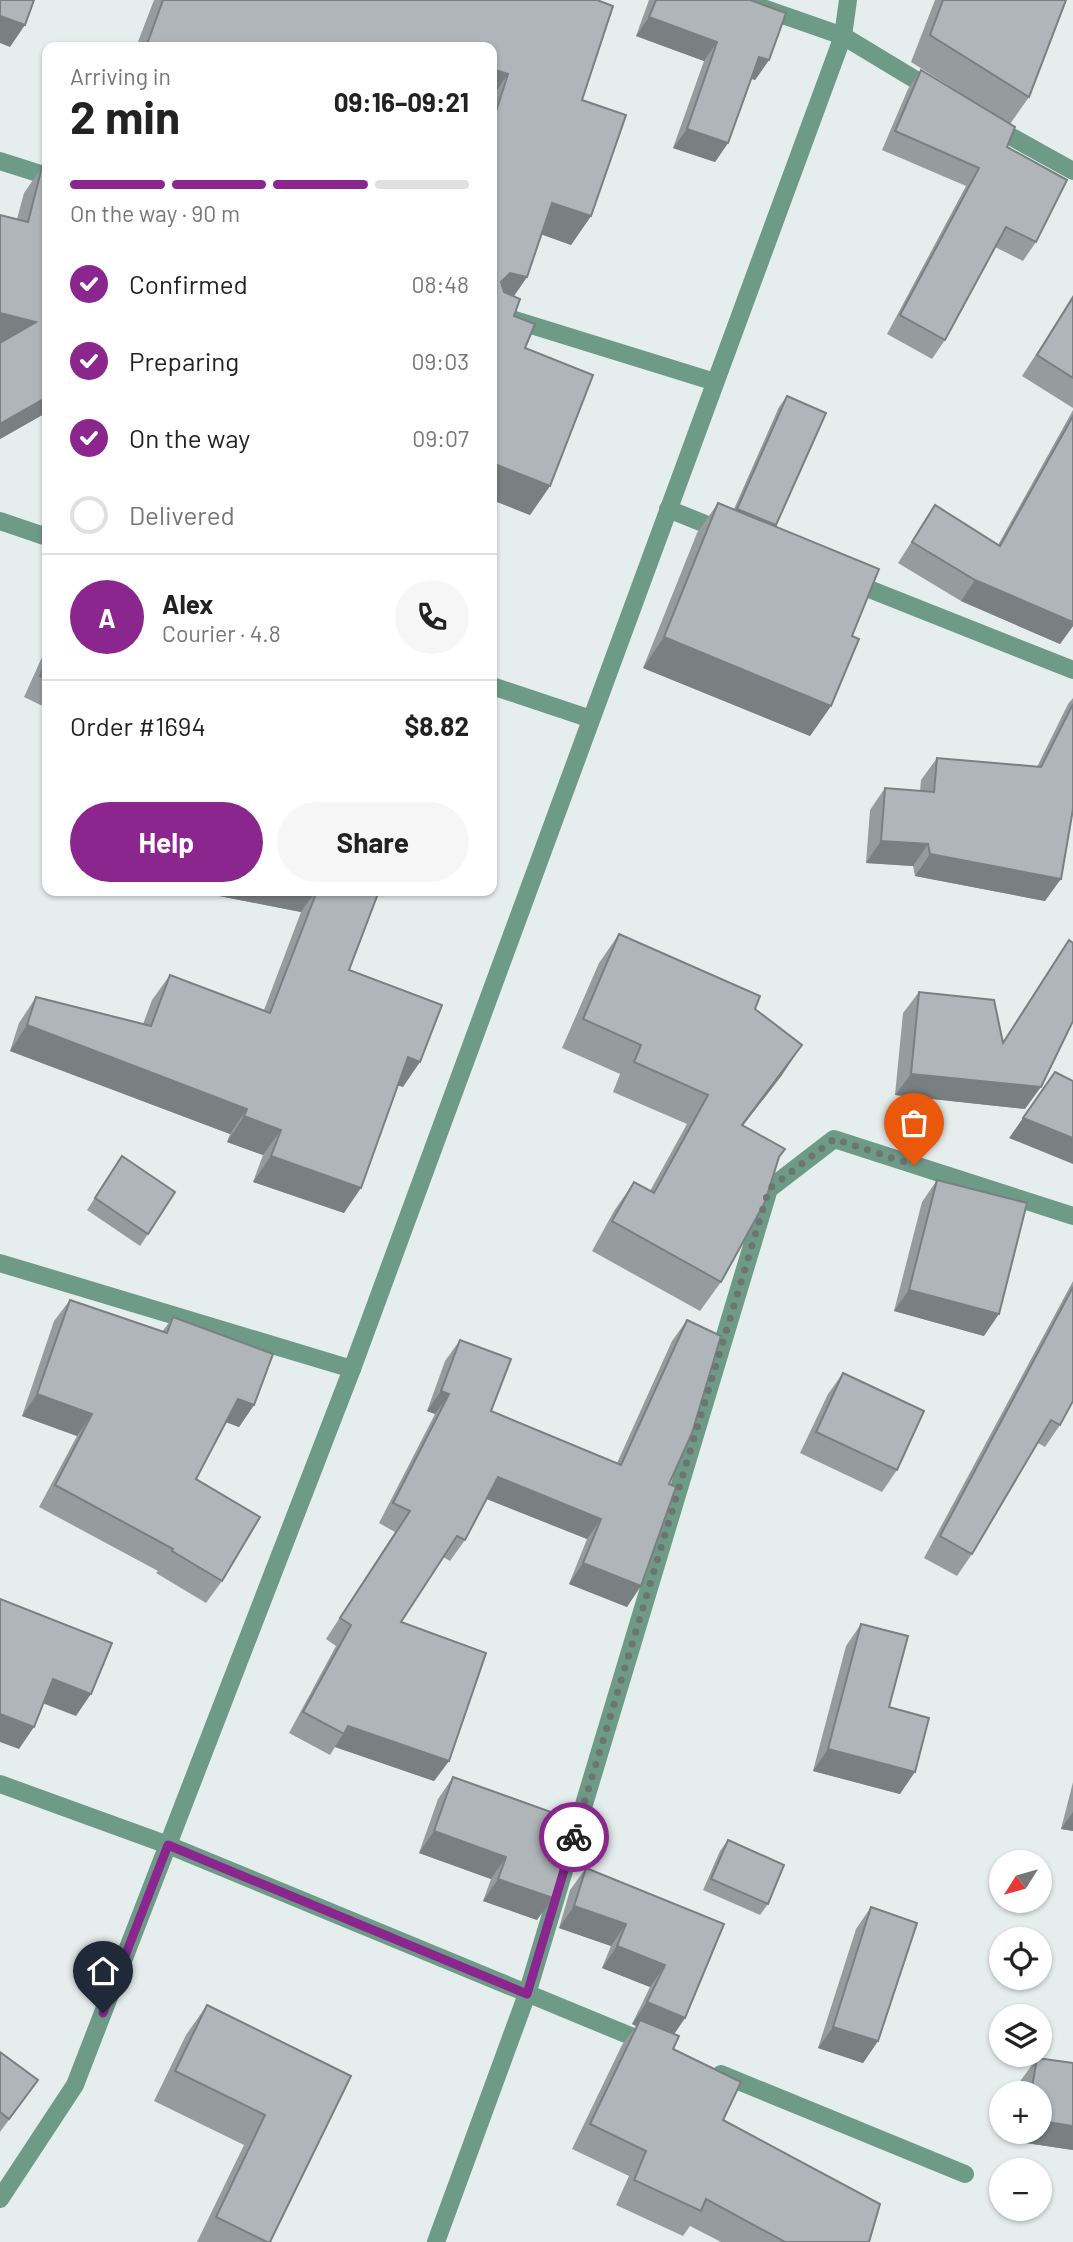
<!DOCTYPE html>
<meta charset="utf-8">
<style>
body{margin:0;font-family:Barlow,sans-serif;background:#f6f6f6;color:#222;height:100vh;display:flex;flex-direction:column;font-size:26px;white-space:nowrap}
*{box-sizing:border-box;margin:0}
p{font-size:23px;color:#767676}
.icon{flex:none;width:38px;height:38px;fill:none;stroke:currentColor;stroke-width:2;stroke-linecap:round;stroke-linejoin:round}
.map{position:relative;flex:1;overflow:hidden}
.panel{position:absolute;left:42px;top:42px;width:455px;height:854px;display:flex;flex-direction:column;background:#fff;border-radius:14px;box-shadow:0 2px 5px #0004}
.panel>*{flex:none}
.needle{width:46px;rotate:233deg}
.tools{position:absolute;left:989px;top:1850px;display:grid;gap:14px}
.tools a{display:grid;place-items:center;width:63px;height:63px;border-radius:50%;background:#fff;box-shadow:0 2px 5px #0004;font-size:35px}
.pin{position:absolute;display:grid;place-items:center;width:60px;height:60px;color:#fff;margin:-72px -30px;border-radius:50% 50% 50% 0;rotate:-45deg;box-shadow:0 0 7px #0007}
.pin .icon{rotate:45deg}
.courier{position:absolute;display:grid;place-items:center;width:70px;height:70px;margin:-35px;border:5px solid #8a268e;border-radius:50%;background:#fff;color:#222;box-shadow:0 2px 9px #0007}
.headline em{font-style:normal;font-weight:700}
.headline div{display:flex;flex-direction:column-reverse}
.headline{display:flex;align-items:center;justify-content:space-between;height:119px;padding:0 28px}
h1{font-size:46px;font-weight:700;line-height:52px}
.bar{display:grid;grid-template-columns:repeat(4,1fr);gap:10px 7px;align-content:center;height:84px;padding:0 28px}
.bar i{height:9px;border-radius:5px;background:#e0e0e0}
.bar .current{background:#8a268e}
.bar p{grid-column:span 4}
.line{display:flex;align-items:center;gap:18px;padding:0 28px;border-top:2px solid #e0e0e0}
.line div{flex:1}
.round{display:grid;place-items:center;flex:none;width:74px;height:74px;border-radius:37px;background:#f6f6f6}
ol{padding:0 28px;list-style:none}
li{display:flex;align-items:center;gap:21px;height:77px}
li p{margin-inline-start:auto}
li .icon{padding:7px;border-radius:50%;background:#8a268e;color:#fff;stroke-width:4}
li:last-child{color:#767676}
li i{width:38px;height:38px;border:4px solid #e0e0e0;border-radius:50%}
.cta{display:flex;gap:14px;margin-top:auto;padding:14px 28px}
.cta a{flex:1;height:80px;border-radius:42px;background:#8a268e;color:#fff;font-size:28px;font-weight:700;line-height:80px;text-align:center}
.cta a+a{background:#f6f6f6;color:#222}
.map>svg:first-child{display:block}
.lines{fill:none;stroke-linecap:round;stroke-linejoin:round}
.minor{stroke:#6e9a88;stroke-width:18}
.wall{fill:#969c9e}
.shaded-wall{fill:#7a7f81}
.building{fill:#afb5b8;stroke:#7a7f81;stroke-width:2}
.done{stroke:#6e7373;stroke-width:7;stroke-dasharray:0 12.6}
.route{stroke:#8a268e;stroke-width:9}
</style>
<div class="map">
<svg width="1073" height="2242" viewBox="0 0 1073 2242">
<rect width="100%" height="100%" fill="#e6eeed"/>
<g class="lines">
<g class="minor">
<polyline points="740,0 843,36 934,91"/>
<polyline points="990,125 1073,171"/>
<polyline points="0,161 47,176"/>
<polyline points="492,313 715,382"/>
<polyline points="668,509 725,532"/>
<polyline points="0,521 47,537"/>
<polyline points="849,581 1073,670"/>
<polyline points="492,686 591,719"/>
<polyline points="0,1263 352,1369"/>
<polyline points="0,1784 168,1845 650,2044"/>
<polyline points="721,2074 965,2174"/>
<polyline points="0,2199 75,2085 352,1369 843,36 848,0"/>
<polyline points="436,2242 527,1994 769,1189 834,1139 1073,1216"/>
</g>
</g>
<g class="wall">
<polygon points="154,0 597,0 582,100 591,216 571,245 541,234 527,277 514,296 514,316 525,348 550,486 530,515 492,500 492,47 136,47"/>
<polygon points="649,0 750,0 769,60 755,80 751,79 728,143 715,162 673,148 704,61 636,36"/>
<polygon points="935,0 1066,0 1029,97 1010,124 1007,147 1036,242 1023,261 995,247 945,340 932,359 887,334 966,186 882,150 908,89 921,70 979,105 911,62"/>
<polygon points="42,167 47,169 47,415 44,414 0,439 0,215 17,219 24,193"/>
<polygon points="1073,297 1073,408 1022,376"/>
<polygon points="787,396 776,526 852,636 831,706 810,736 643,668 697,533 718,503 734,509 779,407"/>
<polygon points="1073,410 1073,626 1060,644 961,601 898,563 935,505 998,545"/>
<polygon points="47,646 47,708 24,697"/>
<polygon points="1073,698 1073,809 1045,901 915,876 913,866 866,863 870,810 885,788 920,791 921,780 937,758 1037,767 1068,704"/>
<polygon points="194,891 379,891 349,970 403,1087 398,1085 344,1213 253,1182 263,1155 227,1142 230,1134 10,1051 19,1023 36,997 143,1024 152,1000 170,975 264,1010 301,912"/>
<polygon points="619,934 755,1009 782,1075 743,1125 778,1159 721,1282 700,1311 592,1251 614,1211 634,1182 650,1191 687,1124 613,1092 620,1074 562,1048 599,963"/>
<polygon points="1069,940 1025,1109 895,1095 903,1013 919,992 1003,1042"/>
<polygon points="114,1168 148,1234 140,1246 87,1210"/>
<polygon points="937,1180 984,1336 894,1311 922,1202"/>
<polygon points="1073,1281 1073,1401 1060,1425 1045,1447 1038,1443 972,1554 957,1576 924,1558"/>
<polygon points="70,1300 162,1332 173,1317 254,1405 239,1427 226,1422 196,1479 222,1581 206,1603 156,1573 158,1571 39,1507 77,1436 22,1416 54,1321"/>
<polygon points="687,1320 669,1484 627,1607 569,1584 587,1539 487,1499 465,1540 450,1561 443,1557 401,1622 449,1761 434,1781 335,1747 330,1755 289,1733 336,1646 326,1639 395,1532 379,1523 435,1414 427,1411 445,1361 460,1340 491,1411 617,1463 672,1341"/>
<polygon points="843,1373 897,1470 882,1492 800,1453 828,1394"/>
<polygon points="861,1624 889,1707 900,1794 813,1771 846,1646"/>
<polygon points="453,1777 576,1821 537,1920 483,1901 491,1879 419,1853 438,1799"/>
<polygon points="1073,1782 1073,1831 1061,1829"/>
<polygon points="728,1840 768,1904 760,1915 703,1890 720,1851"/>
<polygon points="586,1868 724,1924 685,2018 674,2034 673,2049 723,2120 869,2242 721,2242 690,2226 683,2236 616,2205 629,2176 572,2149 622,2045 636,2026 632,2024 650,1987 602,1968 611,1946 559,1928 570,1890"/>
<polygon points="871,1907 878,2041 863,2063 818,2048 856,1929"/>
<polygon points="207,2005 351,2076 270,2242 197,2242 244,2145 154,2101 186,2035"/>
<polygon points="0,2052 22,2102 0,2132"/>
<polygon points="1037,2058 1073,2063 1073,2150 1012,2141 1013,2132 1040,2132 1040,2093 1019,2093 1021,2080"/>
</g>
<g class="shaded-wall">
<polygon points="0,16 25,25 10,47 0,43"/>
<polygon points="649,17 717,42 704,61 636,36"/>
<polygon points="759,57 769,60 755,80 745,76"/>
<polygon points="492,69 508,74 492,98"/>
<polygon points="687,129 728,143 715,162 673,148"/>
<polygon points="552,203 591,216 571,245 532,231"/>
<polygon points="510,273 527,277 507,306 501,282"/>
<polygon points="0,313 36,322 0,343"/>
<polygon points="47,397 47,415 44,414 0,439 0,424"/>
<polygon points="492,463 550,486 530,515 492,500"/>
<polygon points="975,580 1073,622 1073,626 1060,644 961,601"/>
<polygon points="664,637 831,706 810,736 643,668"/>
<polygon points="881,841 928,844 913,866 866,863"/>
<polygon points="930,854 1061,879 1045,901 915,876"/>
<polygon points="194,891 316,891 301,912"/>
<polygon points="27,1025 247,1109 230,1134 10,1051"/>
<polygon points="802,1045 782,1075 721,1154 742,1125"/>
<polygon points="408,1057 420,1062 403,1087 390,1083"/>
<polygon points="911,1074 1041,1087 1025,1109 895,1095"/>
<polygon points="244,1116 281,1130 263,1155 227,1142"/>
<polygon points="1023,1118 1073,1138 1073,1164 1009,1138"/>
<polygon points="271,1156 361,1188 344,1213 253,1182"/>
<polygon points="909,1290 999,1314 984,1336 894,1311"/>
<polygon points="441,1391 449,1394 435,1414 427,1411"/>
<polygon points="37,1394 92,1414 77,1436 22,1416"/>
<polygon points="238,1399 254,1405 239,1427 223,1421"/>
<polygon points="498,1477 601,1519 587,1539 484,1498"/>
<polygon points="583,1563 641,1586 627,1607 569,1584"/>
<polygon points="53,1679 91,1694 76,1716 37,1701"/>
<polygon points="0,1714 34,1727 19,1749 0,1742"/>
<polygon points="348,1726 449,1761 434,1781 335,1747"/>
<polygon points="828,1749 915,1772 900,1794 813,1771"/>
<polygon points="1073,1812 1073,1831 1061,1829"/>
<polygon points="434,1831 506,1857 491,1879 419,1853"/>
<polygon points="498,1879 553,1898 537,1920 483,1901"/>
<polygon points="574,1906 626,1924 611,1946 559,1928"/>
<polygon points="617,1946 665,1965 650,1987 602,1968"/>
<polygon points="647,2002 685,2018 670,2040 640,2020 636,2026 632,2024"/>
<polygon points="833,2027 878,2041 863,2063 818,2048"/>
<polygon points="1040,2121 1073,2126 1073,2150 1012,2141 1019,2132 1040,2132"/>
</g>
<g class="building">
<polygon points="0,0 34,0 25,25 0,16"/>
<polygon points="163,0 597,0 613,6 582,100 626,115 591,216 552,203 527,277 510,273 501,282 504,292 520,299 514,316 535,324 525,348 593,375 550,486 492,463 492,124 508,74 492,69 492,47 430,47 425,45 424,47 146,47"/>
<polygon points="656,0 750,0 786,13 769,60 759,57 728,143 687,129 717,42 649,17"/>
<polygon points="943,0 1066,0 1029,97 930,35"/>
<polygon points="921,70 1015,127 1007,147 1067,180 1036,242 1006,227 945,340 900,315 979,168 895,131"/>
<polygon points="42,167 47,169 47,397 0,424 0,343 36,322 0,313 0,215 28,222"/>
<polygon points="1073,297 1073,378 1037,355"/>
<polygon points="787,396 826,413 776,525 737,509"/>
<polygon points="1073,416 1073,622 975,580 912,542 935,505 1000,546"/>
<polygon points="718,503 879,569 852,636 859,639 831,706 664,637"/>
<polygon points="47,659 47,679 40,676"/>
<polygon points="1073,704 1073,809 1061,879 930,854 928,844 881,841 885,788 934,792 937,758 1041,767"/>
<polygon points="317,891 379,891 349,970 442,1005 420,1062 408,1057 361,1188 271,1156 281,1130 244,1116 247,1109 27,1025 36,997 151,1026 170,975 270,1013"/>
<polygon points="619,934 760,996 755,1009 802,1045 742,1125 785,1149 779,1157 765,1202 721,1282 612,1221 634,1182 654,1193 708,1095 634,1062 641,1045 583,1019"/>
<polygon points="1069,940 1073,943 1073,1021 1041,1087 911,1074 919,992 994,1000 1003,1043"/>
<polygon points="1055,1072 1073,1081 1073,1138 1023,1118"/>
<polygon points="122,1156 175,1192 148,1234 95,1198"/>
<polygon points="937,1180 1027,1203 999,1314 909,1290"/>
<polygon points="1073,1287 1073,1401 1060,1425 1051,1420 972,1554 940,1536"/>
<polygon points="70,1300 167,1333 173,1317 273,1354 254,1405 238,1399 196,1479 260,1517 222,1581 172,1551 173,1549 55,1485 92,1414 37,1394"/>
<polygon points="687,1320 721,1336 692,1433 669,1484 676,1487 641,1586 583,1563 601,1519 498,1477 465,1540 457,1536 401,1622 486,1653 449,1761 348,1726 344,1734 303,1712 351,1625 340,1618 410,1511 393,1503 449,1394 441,1391 460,1340 511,1359 491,1411 621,1465"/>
<polygon points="843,1373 924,1411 897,1470 816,1432"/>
<polygon points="0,1599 112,1643 91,1694 53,1679 34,1727 0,1714"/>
<polygon points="861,1624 908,1636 889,1707 929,1718 915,1772 828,1749"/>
<polygon points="453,1777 576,1821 553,1898 498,1879 506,1857 434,1831"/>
<polygon points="728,1840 784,1865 768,1904 711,1879"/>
<polygon points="586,1868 724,1924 685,2018 647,2002 665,1965 617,1946 626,1924 574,1906"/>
<polygon points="871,1907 917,1923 878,2041 833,2027"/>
<polygon points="207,2005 351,2076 270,2242 267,2242 216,2217 265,2115 175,2071"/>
<polygon points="640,2020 679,2036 673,2049 741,2082 723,2120 880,2204 869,2242 785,2242 706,2199 701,2211 634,2180 646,2151 590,2124"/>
<polygon points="0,2052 38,2080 9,2119 0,2112"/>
<polygon points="1037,2058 1073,2063 1073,2126 1040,2121 1040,2093 1031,2093"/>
</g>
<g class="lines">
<polyline class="done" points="574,1837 769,1189 834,1139 914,1165"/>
<polyline class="route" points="103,2013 168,1845 527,1994 574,1837"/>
</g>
</svg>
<div class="tools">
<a><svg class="needle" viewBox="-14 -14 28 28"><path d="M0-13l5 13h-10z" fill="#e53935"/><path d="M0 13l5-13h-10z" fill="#767676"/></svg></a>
<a><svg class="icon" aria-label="locate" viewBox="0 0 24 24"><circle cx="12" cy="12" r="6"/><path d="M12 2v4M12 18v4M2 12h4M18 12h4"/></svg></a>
<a><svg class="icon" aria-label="layers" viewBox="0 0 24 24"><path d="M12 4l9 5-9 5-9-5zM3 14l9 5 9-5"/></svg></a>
<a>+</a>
<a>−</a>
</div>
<div class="pin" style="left:914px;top:1165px;background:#ea580c"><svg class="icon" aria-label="bag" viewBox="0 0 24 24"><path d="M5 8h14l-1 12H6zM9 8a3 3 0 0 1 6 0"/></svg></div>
<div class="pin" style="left:103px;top:2013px;background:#1f2937"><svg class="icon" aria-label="home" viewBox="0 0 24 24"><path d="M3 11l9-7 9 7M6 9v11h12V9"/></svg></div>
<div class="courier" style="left:574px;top:1837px"><svg class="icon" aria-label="bike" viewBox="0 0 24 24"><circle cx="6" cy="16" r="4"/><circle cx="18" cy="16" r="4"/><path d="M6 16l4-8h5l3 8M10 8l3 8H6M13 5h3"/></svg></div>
<section class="panel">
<div class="headline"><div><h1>2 min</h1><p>Arriving in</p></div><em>09:16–09:21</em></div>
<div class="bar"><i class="current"></i><i class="current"></i><i class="current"></i><i></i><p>On the way · 90 m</p></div>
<ol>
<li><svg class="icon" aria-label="check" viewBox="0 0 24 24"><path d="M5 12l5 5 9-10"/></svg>Confirmed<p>08:48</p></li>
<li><svg class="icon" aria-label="check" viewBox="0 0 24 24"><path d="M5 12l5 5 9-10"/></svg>Preparing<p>09:03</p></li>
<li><svg class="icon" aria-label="check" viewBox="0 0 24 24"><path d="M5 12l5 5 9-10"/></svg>On the way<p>09:07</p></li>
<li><i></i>Delivered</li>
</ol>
<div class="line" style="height:126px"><b class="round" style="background:#8a268e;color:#fff">A</b><div><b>Alex</b><p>Courier · 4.8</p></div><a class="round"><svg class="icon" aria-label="phone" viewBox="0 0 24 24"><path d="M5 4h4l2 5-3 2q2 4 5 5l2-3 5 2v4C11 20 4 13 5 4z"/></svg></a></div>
<div class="line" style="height:91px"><div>Order #1694</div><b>$8.82</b></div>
<div class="cta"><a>Help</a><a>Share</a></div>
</section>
</div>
